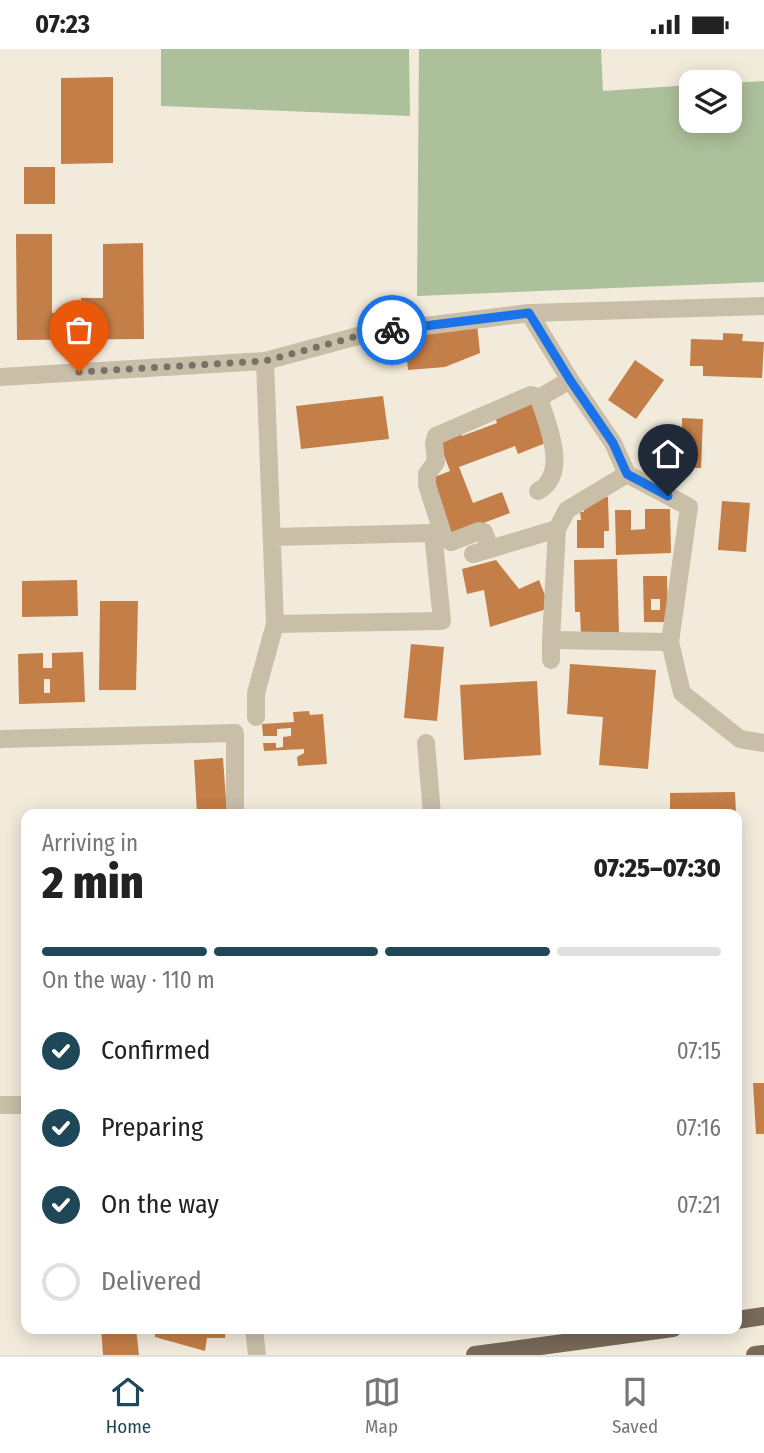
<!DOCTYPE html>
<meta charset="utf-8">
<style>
body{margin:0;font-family:"Fira Sans Condensed",sans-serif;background:#f2f2f2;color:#222;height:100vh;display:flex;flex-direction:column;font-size:26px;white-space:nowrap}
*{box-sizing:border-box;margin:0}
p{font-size:23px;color:#767676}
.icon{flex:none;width:38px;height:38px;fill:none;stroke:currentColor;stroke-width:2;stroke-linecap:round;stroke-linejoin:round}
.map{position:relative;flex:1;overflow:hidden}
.drawer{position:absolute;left:21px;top:760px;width:721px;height:525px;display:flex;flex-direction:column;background:#fff;border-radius:14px;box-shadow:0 4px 18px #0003}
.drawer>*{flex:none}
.tools{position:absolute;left:679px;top:21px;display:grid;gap:14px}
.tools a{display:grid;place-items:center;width:63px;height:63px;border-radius:14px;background:#fff;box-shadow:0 4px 18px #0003;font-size:35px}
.pin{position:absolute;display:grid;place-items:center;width:60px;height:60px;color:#fff;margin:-72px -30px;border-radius:50% 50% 50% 0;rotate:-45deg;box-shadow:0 0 7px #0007}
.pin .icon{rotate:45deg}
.courier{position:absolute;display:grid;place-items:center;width:70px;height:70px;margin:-35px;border:5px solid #1a73e8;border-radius:50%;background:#fff;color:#222;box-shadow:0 2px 9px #0007}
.headline em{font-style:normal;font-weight:800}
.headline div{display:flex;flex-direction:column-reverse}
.headline{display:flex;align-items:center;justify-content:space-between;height:119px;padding:0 21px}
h1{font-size:46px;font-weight:800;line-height:52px}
.bar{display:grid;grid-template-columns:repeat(4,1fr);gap:10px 7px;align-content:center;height:84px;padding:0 21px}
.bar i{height:9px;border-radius:5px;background:#e0e0e0}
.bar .current{background:#1e4857}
.bar p{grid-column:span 4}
ol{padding:0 21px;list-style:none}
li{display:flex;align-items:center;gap:21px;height:77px}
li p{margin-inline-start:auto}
li .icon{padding:7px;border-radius:50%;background:#1e4857;color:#fff;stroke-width:4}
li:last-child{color:#767676}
li i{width:38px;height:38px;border:4px solid #e0e0e0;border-radius:50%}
.status{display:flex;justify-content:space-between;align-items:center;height:49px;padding:0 35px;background:#fff;direction:ltr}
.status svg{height:19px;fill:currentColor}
.menu{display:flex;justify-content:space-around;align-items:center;height:98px;border-top:2px solid #e0e0e0;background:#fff;font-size:19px;color:#767676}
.menu a{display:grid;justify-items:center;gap:4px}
.menu .current{color:#1e4857}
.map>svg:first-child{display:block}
.green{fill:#adc09c}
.building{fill:#c47e47;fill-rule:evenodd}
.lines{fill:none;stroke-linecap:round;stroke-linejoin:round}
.minor{stroke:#c9bea8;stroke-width:18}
.major{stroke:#786959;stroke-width:18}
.done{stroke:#787167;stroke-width:7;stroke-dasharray:0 12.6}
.route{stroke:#1a73e8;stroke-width:9}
</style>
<div class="status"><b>07:23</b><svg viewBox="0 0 49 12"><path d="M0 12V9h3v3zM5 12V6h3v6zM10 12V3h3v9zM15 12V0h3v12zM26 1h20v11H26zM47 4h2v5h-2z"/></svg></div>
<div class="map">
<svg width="764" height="1306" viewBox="0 0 764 1306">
<rect width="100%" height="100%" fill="#f2ebdc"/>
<g class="green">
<polygon points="161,0 409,0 410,67 161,57"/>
<polygon points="419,0 601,0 603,42 691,36 691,72 730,72 730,34 764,32 764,233 417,247"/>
</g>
<g class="building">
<polygon points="113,28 113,114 61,115 61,29"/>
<rect x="24" y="118" width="31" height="37"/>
<polygon points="16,185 52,185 52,264 81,264 81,249 103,249 103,195 143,194 144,290 17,291"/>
<polygon points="477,275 480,304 445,318 408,321 404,281"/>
<polygon points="723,284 743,285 742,292 764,293 762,329 703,327 703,317 690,317 691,290 723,291"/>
<polygon points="635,311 664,331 636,370 608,351"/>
<polygon points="383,347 389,390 301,400 296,357"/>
<polygon points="531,350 548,393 518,405 515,397 459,418 473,454 502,443 510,464 449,487 432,429 450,422 438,391 461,382 462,387 497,374 494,365"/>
<polygon points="682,369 703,370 701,419 681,419"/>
<polygon points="594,448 608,448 609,482 604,482 604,499 577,499 577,471 581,471 580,463 584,463 584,456"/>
<polygon points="722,452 750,454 746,503 718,501"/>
<polygon points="645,460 670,460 671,504 616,506 615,461 631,461 631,481 645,480"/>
<polygon points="617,510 619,585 581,586 580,563 575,563 574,511"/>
<polygon points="496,511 519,540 539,531 550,559 490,578 484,541 467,545 462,520"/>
<path d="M643,527H667L668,573H644ZM651,550H660V561H651Z"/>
<polygon points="77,531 78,567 22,568 22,532"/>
<polygon points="100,552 138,552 136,641 99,641"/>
<polygon points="411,595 444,598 437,672 404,669"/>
<path d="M83,603L85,653L19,655L18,605L43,604V619H52V604ZM44,630H50V644H44Z"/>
<polygon points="570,615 656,621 648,720 599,716 603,668 567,665"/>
<polygon points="537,632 541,706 464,711 460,636"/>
<polygon points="309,662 310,666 323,665 327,715 298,717 297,708 304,704 304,700 264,702 263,694 276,694 276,699 283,698 283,688 291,687 291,679 277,680 277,687 263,687 262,675 294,673 293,663"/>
<polygon points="223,709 227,765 197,765 194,711"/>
<polygon points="735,743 736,765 670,765 670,744"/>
<polygon points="753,1034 764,1034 764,1085 756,1085"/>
<polygon points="101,1279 136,1279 139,1306 103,1306"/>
<polygon points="155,1279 226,1279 225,1289 207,1289 205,1302 155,1288"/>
</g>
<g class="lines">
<g class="minor">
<polyline points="529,264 570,331 613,394 627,425 689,458 670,593 682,644 740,690 764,694"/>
<polyline points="265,312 275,575 442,572 433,484 273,488"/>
<polyline points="0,328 265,312 369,284 529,264 764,257"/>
<polyline points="627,425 567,461 557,480 551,591 670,593"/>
<path d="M538,442C570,425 547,375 539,349"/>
<polyline points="490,500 484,483 479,482 451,493 444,489 427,436 427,425 436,413 434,394 436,387 531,346 539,349 570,331"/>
<polyline points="473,505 557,480"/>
<polyline points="551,611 551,591"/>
<polyline points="256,668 256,644 275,575"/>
<polyline points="0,690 235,684 235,765"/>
<polyline points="426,694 432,765"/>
<polyline points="0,1056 26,1056"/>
<polyline points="254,1279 257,1306"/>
</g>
<g class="major">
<polyline points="737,1271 764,1267"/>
<polyline points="475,1306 673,1279"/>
<polyline points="755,1306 764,1305"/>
</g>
</g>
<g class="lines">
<polyline class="done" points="79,323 265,312 369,284 392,281"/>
<polyline class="route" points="392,281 529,264 570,331 613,394 627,425 668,447"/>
</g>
</svg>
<div class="tools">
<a><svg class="icon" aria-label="layers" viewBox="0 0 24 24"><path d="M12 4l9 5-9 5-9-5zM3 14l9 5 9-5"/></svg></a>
</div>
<div class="pin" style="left:79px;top:323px;background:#ea580c"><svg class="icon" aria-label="bag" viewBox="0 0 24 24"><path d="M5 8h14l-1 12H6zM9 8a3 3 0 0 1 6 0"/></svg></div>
<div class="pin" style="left:668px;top:447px;background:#1f2937"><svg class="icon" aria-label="home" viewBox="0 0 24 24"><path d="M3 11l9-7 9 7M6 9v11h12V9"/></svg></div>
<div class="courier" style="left:392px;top:281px"><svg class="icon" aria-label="bike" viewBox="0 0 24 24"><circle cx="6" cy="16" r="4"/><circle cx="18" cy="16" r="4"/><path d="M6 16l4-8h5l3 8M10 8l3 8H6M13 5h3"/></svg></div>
<section class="drawer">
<div class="headline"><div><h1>2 min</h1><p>Arriving in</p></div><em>07:25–07:30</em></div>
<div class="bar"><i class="current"></i><i class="current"></i><i class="current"></i><i></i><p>On the way · 110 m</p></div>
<ol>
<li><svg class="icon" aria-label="check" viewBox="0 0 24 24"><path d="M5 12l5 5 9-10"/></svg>Confirmed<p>07:15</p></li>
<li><svg class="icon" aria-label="check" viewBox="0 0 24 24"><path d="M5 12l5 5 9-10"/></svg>Preparing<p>07:16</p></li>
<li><svg class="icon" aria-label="check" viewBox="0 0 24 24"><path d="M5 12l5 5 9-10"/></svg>On the way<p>07:21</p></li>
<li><i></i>Delivered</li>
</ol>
</section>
</div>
<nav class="menu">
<a class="current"><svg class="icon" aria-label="home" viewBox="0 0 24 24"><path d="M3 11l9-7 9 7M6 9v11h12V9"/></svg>Home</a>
<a><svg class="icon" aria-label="map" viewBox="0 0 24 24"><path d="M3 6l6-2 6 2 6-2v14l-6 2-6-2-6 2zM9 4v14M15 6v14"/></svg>Map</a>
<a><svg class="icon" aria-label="saved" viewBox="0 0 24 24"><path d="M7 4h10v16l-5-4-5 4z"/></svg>Saved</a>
</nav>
